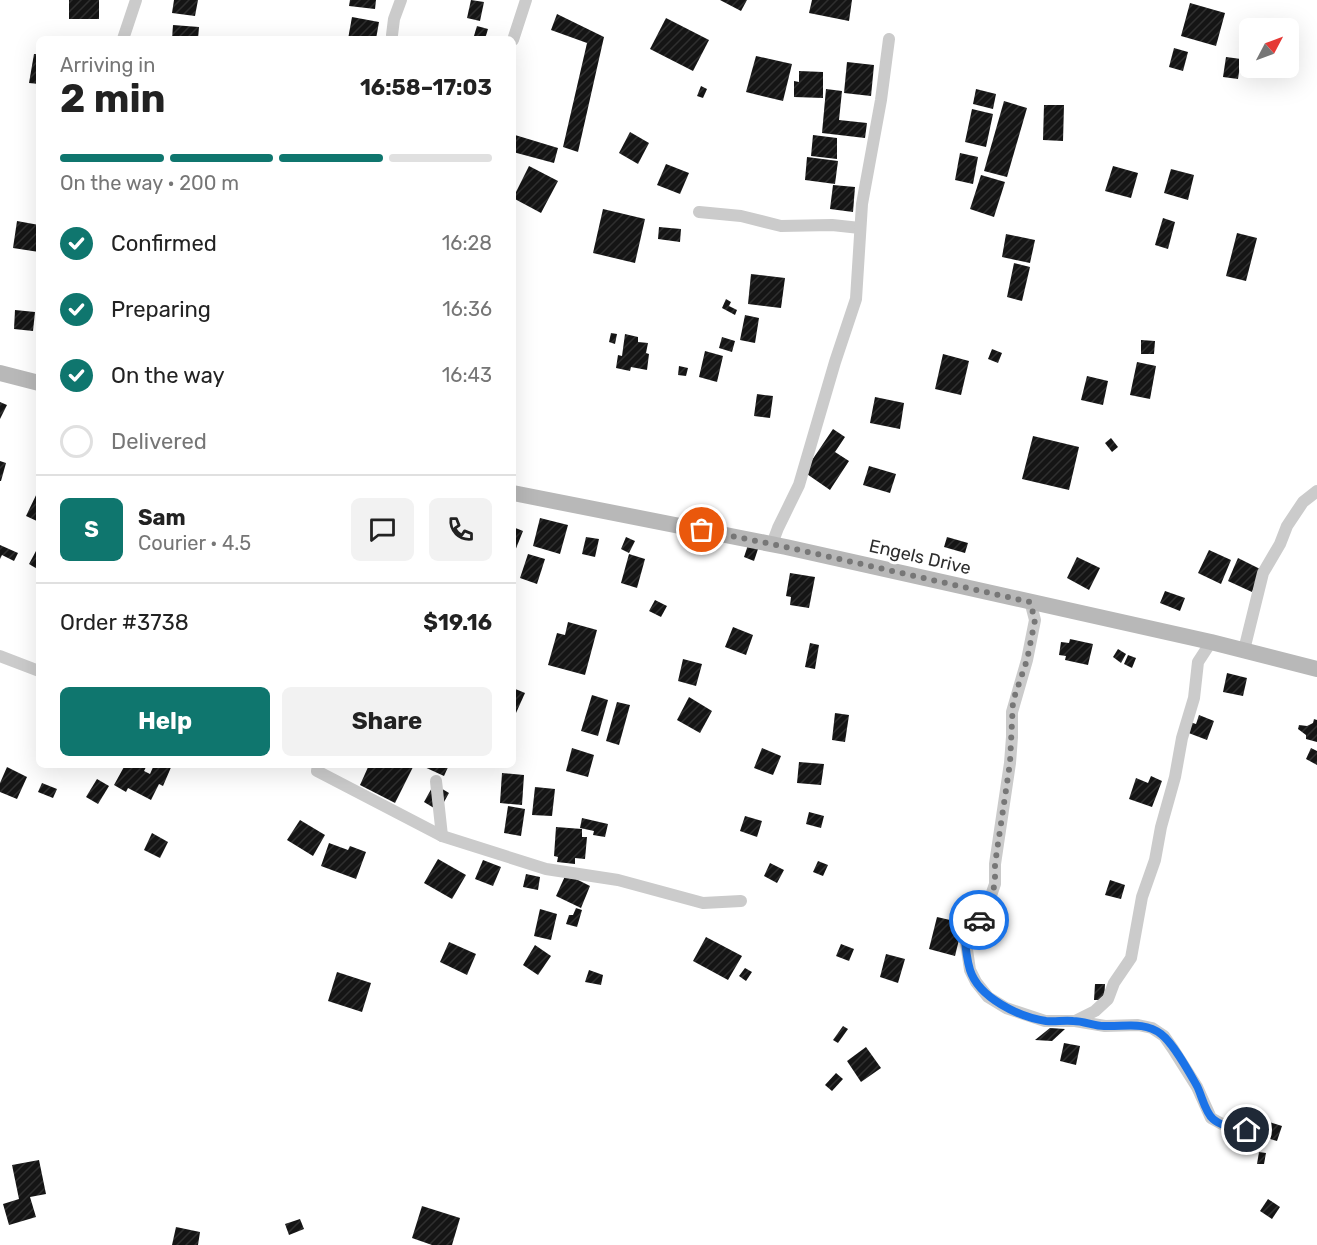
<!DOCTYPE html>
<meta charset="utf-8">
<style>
body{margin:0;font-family:Rubik,sans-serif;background:#f2f2f2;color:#222;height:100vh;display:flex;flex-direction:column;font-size:22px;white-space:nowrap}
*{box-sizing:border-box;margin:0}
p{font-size:20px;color:#767676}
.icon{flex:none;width:33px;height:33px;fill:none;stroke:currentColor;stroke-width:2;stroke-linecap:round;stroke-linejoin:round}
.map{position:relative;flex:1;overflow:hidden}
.side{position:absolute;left:36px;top:36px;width:480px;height:732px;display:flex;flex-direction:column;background:#fff;border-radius:9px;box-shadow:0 6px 24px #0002}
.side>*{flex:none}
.needle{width:39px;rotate:49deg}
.tools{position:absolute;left:1239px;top:18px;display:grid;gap:12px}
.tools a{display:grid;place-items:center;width:60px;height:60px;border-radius:9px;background:#fff;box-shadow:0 6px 24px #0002;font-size:30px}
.pin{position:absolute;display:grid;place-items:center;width:51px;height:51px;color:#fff;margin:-26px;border:3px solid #fff;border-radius:50%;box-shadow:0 2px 6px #0007}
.courier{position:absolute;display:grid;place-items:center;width:60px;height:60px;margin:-30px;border:4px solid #1a73e8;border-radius:50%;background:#fff;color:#222;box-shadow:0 2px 8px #0007}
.overview em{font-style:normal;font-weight:700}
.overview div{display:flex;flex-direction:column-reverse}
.overview{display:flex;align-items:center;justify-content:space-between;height:102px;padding:0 24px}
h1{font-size:39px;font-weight:700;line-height:45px}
.bar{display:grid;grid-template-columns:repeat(4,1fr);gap:9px 6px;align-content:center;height:72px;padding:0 24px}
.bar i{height:8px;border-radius:4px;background:#e0e0e0}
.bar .active{background:#0f766e}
.bar p{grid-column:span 4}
.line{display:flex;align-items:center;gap:15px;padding:0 24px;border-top:2px solid #e0e0e0}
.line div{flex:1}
.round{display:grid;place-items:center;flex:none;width:63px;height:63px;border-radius:9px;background:#f2f2f2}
ol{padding:0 24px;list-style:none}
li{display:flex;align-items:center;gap:18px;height:66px}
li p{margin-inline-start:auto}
li .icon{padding:6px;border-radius:50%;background:#0f766e;color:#fff;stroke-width:4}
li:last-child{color:#767676}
li i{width:33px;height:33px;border:3px solid #e0e0e0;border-radius:50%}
.cta{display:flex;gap:12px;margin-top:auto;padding:12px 24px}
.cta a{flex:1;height:69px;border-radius:9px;background:#0f766e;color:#fff;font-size:24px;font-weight:700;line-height:69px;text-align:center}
.cta a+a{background:#f2f2f2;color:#222}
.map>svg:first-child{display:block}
.building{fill:url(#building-hatch)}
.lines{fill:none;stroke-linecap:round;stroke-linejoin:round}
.street{stroke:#cbcbcb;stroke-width:12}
.secondary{stroke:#b8b8b8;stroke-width:16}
.done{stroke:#777;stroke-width:6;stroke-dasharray:0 10.8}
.route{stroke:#1a73e8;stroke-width:8}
.labels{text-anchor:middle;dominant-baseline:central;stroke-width:6;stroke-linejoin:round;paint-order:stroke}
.street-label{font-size:18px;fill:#2e2e2e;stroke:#fff}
</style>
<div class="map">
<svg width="1317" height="1245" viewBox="0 0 1317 1245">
<defs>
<pattern id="building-hatch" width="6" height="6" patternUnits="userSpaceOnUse" patternTransform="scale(1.5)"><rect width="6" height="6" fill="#151515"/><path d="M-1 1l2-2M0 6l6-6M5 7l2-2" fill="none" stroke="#2f2f2f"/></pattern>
</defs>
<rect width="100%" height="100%" fill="#fff"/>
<g class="building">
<rect x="69" y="0" width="30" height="19"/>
<polygon points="174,0 198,0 195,16 172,13"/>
<polygon points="350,0 376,0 375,9 349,6"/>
<polygon points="471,0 484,2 480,21 467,18"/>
<polygon points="720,0 747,0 741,11"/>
<polygon points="812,0 852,0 849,21 809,13"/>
<polygon points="1190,3 1225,13 1216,46 1181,36"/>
<polygon points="557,14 604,37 578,152 563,147 587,43 551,30"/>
<polygon points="352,17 379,22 376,39 348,39"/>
<polygon points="666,18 709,40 693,71 650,49"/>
<polygon points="173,25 199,27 198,39 172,39"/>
<polygon points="477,26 488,29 485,39 473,39"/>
<polygon points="1174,48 1188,52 1183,71 1169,67"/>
<polygon points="34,54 39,54 39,84 29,83"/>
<polygon points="756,56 792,64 783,101 746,92"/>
<polygon points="1226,57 1241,59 1238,79 1223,77"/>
<polygon points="847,62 874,65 871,96 844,93"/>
<polygon points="799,71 823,72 823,98 794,97 794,81 799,82"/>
<polygon points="701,86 707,89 703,98 697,96"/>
<polygon points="826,89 842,91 839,120 867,123 865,138 822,133"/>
<polygon points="976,89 996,94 993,109 973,104"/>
<polygon points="1004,101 1027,108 1007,177 984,171"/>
<polygon points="1044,105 1064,105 1063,141 1043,140"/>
<polygon points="972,109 993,114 986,147 965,142"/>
<polygon points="630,132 649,143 638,164 619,153"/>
<polygon points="515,135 558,148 554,163 513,152"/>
<polygon points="813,135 837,138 837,159 811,156"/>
<polygon points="960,153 978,157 973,184 955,180"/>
<polygon points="807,157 838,161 835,184 805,180"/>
<polygon points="666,164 689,173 680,194 657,185"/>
<polygon points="529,166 558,181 541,213 513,198"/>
<polygon points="1113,166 1138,173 1131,198 1105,191"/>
<polygon points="1171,169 1194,175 1188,200 1164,193"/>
<polygon points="981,175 1005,182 994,217 970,209"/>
<polygon points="833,185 855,187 853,212 830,209"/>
<polygon points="603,209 645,219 635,263 593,253"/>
<polygon points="1163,218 1175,222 1168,249 1155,245"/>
<polygon points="17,221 39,225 39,252 13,248"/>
<polygon points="659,227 681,229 680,242 658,239"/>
<polygon points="1237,233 1257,238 1246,281 1226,276"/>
<polygon points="1006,234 1035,240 1030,263 1002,257"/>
<polygon points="1014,263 1030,267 1022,301 1007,297"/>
<polygon points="751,274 785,278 781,308 748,304"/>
<polygon points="726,299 731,302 729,306 737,310 735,315 722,308"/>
<polygon points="15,310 35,312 33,331 14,329"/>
<polygon points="745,315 759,318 755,343 740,340"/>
<polygon points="611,333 617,334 615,344 609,342"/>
<polygon points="625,334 638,337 638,342 648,343 646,353 649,354 647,370 631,367 630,371 616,368 618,355 622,356"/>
<polygon points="722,337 735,341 732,352 719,348"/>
<polygon points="1141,340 1155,341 1154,354 1141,354"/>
<polygon points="992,349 1002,353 998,363 988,359"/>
<polygon points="705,351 723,356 717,382 699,377"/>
<polygon points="943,354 969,361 961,395 935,389"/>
<polygon points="1137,362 1156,366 1150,399 1130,395"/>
<polygon points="679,366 688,368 686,376 678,375"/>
<polygon points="1087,376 1108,381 1103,405 1081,400"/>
<polygon points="757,394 773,396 770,418 754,416"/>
<polygon points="875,397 904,403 900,429 870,423"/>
<polygon points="0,402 7,405 0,419"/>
<polygon points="833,429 845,437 835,452 849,461 830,490 804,472"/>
<polygon points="1033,436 1079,447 1069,490 1022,479"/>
<polygon points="1111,438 1118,447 1112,452 1105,443"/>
<polygon points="0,461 6,463 1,481 0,481"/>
<polygon points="869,466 896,474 890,493 863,485"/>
<polygon points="39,489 39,522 26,516"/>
<polygon points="540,518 568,525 560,554 533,546"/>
<polygon points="513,527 523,531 513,556"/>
<polygon points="586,537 599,539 595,557 582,554"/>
<polygon points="626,537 635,541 629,553 621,549"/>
<polygon points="947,537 968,543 965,553 944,547"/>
<polygon points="0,545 18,553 14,561 2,555 0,559"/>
<polygon points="748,545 758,549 754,561 744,557"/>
<polygon points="1209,550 1231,560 1221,584 1198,573"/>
<polygon points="36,551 39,553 39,570 29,564"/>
<polygon points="528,554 545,559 537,584 520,578"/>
<polygon points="629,554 645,559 637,588 621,583"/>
<polygon points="1077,557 1100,568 1089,590 1067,578"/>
<polygon points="1238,558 1262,570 1252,592 1228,581"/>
<polygon points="790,573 815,577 809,608 790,605 791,597 786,596"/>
<polygon points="1165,591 1185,598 1180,611 1160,603"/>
<polygon points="655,600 667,606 661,617 649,611"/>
<polygon points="568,622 597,630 585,675 548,665 557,633 565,635"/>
<polygon points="733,627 753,635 746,655 725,647"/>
<polygon points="1070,639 1093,644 1088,665 1065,660 1066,656 1059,655 1061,642 1069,643"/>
<polygon points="810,643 819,645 815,669 805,667"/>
<polygon points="1118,649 1126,654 1121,663 1113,657"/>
<polygon points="1128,655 1136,658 1132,668 1124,664"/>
<polygon points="683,659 702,664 696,686 678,681"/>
<polygon points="1227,673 1247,678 1243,696 1223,692"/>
<polygon points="513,688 525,693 516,713 513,711"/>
<polygon points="592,695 608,700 598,736 581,731"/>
<polygon points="689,697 712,711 700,733 677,720"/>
<polygon points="617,702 630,705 619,745 606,741"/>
<polygon points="835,713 849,715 845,742 832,740"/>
<polygon points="1199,715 1214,721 1207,740 1186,732 1190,722 1196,724"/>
<polygon points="1314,719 1317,720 1317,742 1306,739 1306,735 1298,729 1299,725 1307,726 1313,723"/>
<polygon points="572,748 594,755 588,777 566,771"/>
<polygon points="762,748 781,756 773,775 754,768"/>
<polygon points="1311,748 1317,751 1317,765 1306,759"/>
<polygon points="799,762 824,764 821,785 797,783"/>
<polygon points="125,765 147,765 144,771 150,774 154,765 172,765 163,786 159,784 151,800 128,788 126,792 114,785"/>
<polygon points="369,765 414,765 395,803 360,785"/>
<polygon points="420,765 449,765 444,776"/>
<polygon points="7,767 27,777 17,799 0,792 0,783"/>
<polygon points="502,773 524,775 522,805 500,803"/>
<polygon points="1151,776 1162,781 1152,807 1129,799 1136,778 1148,783"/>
<polygon points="97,779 109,786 98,804 86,797"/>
<polygon points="42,783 57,789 53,798 38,792"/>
<polygon points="434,784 449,793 439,811 424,802"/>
<polygon points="535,787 555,789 552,816 532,815"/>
<polygon points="508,806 525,809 521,836 504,833"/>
<polygon points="809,812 824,816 821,828 806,824"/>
<polygon points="745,816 762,821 757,837 740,831"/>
<polygon points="582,818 608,824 605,837 593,835 594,831 580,828"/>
<polygon points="300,820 325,835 313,856 287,840"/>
<polygon points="556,827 582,829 582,837 587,837 585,859 575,858 575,864 557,862 558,857 554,856"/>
<polygon points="152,833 168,842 160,858 144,850"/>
<polygon points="329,843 348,850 350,846 366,852 356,879 321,866"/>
<polygon points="438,859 466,875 452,899 424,883"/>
<polygon points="483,860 501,867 493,886 475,879"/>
<polygon points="818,861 828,865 823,876 813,872"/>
<polygon points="770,863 784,870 777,883 764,876"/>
<polygon points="526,874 540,877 538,890 523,887"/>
<polygon points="566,874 590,886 581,908 556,896"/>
<polygon points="1110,880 1125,885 1121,899 1105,895"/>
<polygon points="576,908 582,910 577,927 566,924 569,915 573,915"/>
<polygon points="540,909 557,914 551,940 534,936"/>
<polygon points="937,917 963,923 955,956 929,949"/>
<polygon points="706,937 742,956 728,980 693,961"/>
<polygon points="449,942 476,954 467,975 440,962"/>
<polygon points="841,944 854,949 849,961 836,956"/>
<polygon points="535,945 551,956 538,975 523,965"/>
<polygon points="886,954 905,959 898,983 880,977"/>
<polygon points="745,968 752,972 746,981 739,976"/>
<polygon points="589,970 603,975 601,985 585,982"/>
<polygon points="337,972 371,983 362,1012 328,1001"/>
<polygon points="1095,984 1105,984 1104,1000 1094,1000"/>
<polygon points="843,1026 848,1029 838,1043 833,1040"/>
<polygon points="1050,1028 1065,1029 1052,1041 1035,1040"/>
<polygon points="1064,1043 1080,1046 1076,1065 1060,1061"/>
<polygon points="866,1047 881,1068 861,1082 847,1061"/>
<polygon points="836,1073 843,1079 832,1091 825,1085"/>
<polygon points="1263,1120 1282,1126 1277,1141 1257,1135"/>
<polygon points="1259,1152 1266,1153 1264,1164 1257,1164"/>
<polygon points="39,1160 46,1194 30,1197 36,1217 9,1225 3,1204 19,1199 12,1165"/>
<polygon points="1268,1199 1280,1207 1272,1219 1260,1211"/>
<polygon points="422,1206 460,1218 452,1245 432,1245 412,1238"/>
<polygon points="300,1219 304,1229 289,1235 285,1224"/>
<polygon points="176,1227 200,1232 198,1245 172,1245"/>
</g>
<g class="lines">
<g class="street">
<polyline points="392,35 394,19 401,0"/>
<polyline points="123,39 136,0"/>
<polyline points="513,40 526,0"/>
<polyline points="699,212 741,216 781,226 832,225 860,228"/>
<polyline points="772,544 778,528 799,485 835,362 856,299 862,204 881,100 889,39"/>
<polyline points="1030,601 1035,620 1027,660 1012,712 1012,737 1010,763 995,864 995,884 988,904 974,927 964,929 970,970 976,982 988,997 1006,1008 1045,1021 1075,1021 1105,1026 1138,1025 1152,1028 1164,1036 1173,1049 1197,1087 1211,1118 1222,1124 1247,1130"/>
<polyline points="1244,650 1263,573 1280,544 1287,526 1303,502 1317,491"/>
<polyline points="0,656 39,671"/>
<polyline points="318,765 317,771 442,836 546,869 618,880 703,903 741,901"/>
<polyline points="436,781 442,836"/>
<polyline points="1075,1021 1095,1011 1108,999 1114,983 1131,958 1142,897 1155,860 1161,827 1175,777 1182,738 1194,698 1198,662 1211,642"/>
</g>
<g class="secondary">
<polyline points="0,373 39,383"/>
<polyline points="513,493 786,547 1211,642 1317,669"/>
</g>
</g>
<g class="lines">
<polyline class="done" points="702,530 786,547 1030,602 1035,620 1027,660 1013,701 1010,763 995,864 995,884 988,904 979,920"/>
<path class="route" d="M979,920L974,927L964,929C965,942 966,957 970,970C979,998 1019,1017 1046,1021C1055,1022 1064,1020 1073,1021C1084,1021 1094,1026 1104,1026C1125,1027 1144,1021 1161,1034C1174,1044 1189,1072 1197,1086C1202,1096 1205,1112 1213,1119C1222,1127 1236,1128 1247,1130"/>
</g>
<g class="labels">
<g class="street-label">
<text transform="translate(920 557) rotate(13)">Engels Drive</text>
</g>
</g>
</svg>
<div class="tools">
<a><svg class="needle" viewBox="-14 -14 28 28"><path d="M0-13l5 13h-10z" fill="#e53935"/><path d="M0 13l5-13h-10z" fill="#767676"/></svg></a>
</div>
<div class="pin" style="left:702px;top:530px;background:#ea580c"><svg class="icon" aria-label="bag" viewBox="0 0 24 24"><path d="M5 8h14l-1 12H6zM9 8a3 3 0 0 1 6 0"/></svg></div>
<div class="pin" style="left:1247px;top:1130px;background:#1f2937"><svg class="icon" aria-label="home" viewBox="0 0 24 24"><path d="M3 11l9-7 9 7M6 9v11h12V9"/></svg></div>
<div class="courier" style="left:979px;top:920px"><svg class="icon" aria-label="car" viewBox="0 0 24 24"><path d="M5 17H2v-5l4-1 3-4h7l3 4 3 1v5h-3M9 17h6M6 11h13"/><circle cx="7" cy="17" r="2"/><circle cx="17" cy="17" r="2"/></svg></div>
<section class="side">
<div class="overview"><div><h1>2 min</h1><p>Arriving in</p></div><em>16:58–17:03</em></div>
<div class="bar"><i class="active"></i><i class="active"></i><i class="active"></i><i></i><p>On the way · 200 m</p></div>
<ol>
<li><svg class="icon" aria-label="check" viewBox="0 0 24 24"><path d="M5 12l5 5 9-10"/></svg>Confirmed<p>16:28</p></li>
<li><svg class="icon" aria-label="check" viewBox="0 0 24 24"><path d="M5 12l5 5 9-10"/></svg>Preparing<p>16:36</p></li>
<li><svg class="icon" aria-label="check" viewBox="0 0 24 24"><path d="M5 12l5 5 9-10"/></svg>On the way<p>16:43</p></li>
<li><i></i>Delivered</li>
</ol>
<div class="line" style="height:108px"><b class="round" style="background:#0f766e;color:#fff">S</b><div><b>Sam</b><p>Courier · 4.5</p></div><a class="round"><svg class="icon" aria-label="chat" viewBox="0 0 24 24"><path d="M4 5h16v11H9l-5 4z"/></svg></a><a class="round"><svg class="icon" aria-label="phone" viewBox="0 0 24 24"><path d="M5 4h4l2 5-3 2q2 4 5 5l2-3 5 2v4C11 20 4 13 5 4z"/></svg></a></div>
<div class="line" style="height:78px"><div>Order #3738</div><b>$19.16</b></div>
<div class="cta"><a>Help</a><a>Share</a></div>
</section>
</div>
